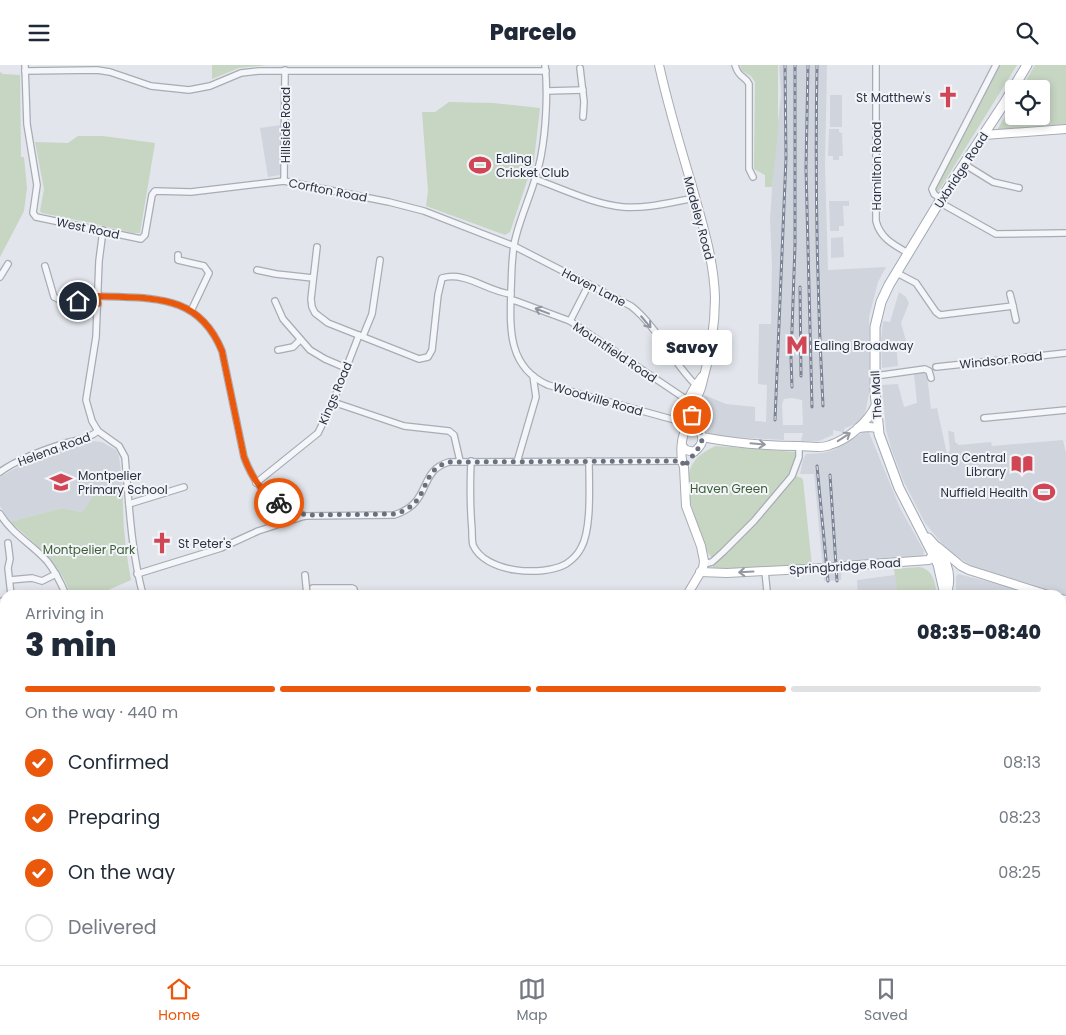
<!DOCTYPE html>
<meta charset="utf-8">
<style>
body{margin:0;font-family:Poppins,sans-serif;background:#f2f2f3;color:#1f2937;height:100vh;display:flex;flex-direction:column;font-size:19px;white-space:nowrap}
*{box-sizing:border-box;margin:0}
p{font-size:16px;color:#747a83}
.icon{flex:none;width:28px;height:28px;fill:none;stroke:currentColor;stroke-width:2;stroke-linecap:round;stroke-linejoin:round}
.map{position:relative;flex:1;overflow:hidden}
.drawer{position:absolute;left:0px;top:525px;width:1066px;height:375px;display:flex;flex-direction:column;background:#fff;border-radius:15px 15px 0 0;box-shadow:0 2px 8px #0003}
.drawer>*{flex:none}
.controls{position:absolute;left:1005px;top:15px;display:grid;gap:10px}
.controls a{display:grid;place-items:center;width:45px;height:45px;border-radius:5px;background:#fff;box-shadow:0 2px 8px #0003;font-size:25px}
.pin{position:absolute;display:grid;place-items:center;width:42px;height:42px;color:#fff;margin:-21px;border:2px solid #fff;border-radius:50%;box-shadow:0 1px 5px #0007}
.courier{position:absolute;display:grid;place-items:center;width:50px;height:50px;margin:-25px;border:4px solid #ea580c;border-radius:50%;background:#fff;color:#222;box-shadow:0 1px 6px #0007}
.bubble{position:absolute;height:35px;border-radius:5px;background:#fff;box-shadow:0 2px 8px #0003;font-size:16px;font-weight:800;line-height:35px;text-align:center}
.headline em{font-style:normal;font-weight:800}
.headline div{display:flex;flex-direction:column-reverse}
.headline{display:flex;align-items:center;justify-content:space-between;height:85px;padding:0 25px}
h1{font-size:32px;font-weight:800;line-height:38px}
.bar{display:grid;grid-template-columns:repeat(4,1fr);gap:8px 5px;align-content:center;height:60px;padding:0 25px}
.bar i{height:6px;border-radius:4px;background:#e0e1e3}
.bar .on{background:#ea580c}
.bar p{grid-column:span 4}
ol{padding:0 25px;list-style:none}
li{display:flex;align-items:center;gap:15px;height:55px}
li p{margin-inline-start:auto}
li .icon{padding:5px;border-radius:50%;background:#ea580c;color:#fff;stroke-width:4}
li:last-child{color:#747a83}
li i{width:28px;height:28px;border:2px solid #e0e1e3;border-radius:50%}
header{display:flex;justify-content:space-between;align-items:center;height:65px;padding:0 25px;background:#fff;font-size:22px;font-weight:800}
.tabs{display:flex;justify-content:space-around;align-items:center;height:70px;border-top:1px solid #e0e1e3;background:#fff;font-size:14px;color:#747a83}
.tabs a{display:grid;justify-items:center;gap:2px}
.tabs .on{color:#ea580c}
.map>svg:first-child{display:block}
.built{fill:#d0d4dd;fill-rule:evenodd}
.green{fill:#c7d5c3}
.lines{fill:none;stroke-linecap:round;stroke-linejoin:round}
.street-casing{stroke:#a7acb5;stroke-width:8}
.secondary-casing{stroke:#a7acb5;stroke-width:10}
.primary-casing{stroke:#a1a9b6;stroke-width:11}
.street{stroke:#f5f6f9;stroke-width:5.5}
.secondary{stroke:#fff;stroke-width:8}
.primary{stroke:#fff;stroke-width:9}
.rail-casing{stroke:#7b8394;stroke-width:3}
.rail{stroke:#f2f4f8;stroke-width:1;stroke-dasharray:4;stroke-linecap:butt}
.secondary-bridge-casing{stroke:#a7acb5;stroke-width:10;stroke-linecap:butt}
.secondary-bridge{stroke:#fff;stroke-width:8}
.oneway{stroke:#90949e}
.oneway2{stroke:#9498a1}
.done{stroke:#6a717e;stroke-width:5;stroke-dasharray:0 9}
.route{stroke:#ea580c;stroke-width:6}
.labels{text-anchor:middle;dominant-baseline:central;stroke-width:4;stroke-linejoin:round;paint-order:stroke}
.poi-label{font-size:12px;fill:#2a3243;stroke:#f2f4f8;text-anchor:start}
.street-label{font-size:12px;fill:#2a3243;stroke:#f2f4f8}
.park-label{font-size:12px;fill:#3c5f37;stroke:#f2f4f8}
</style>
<header><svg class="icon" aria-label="menu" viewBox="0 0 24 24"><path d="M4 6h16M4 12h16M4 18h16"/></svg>Parcelo<svg class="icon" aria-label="search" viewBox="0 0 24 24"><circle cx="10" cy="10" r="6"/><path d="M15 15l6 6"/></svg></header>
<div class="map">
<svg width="1066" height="900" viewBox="0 0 1066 900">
<rect width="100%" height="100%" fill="#e2e5eb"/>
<g class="built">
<path d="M779,0H827L825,101L828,205L886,202L878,217L869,252V328L866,344L861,357L845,363L843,367L833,365V370L819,376H801L803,368H784V375L713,371L703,365L696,354L704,330L726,339L755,342V356L766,357L767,320L758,319L759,259H771L772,200L770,154L774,95L781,29ZM792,333L802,335L803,360H783L782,339L784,334Z"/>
<rect x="830" y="30" width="12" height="32"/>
<polygon points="281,60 280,110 268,112 260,63"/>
<polygon points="829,64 839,64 839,67 842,68 843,91 839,91 839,95 833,95 833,91 828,91"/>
<polygon points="829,136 849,136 849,141 843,141 844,161 839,161 839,166 830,166"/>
<polygon points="843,172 844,192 831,193 831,173"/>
<polygon points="899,227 906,232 909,238 901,258 906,276 896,277 898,301 882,303 881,276 883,256 890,257"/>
<polygon points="924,308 927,310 931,344 937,343 947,389 950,386 948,366 954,367 955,377 959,380 991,377 992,381 1063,375 1066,388 1066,532 974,502 966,497 948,486 925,458 903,415 891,383 886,365 882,320 898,319 904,342 917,338 914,309"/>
<polygon points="867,365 868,365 900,443 924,486 923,493 842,498 841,515 824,516 814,409 800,409 803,395 806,389 823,388 834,385"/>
<polygon points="93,376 102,377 116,385 119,391 123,422 116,422 115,427 98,424 82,447 62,443 10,457 0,441 0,412 34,393 55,385"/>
<polygon points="958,509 1005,521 1035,530 956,530 956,512"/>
<polygon points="895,510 898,530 858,530 857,515"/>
<polygon points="1061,806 1066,831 1066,900 1025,900 1024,895 1061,895"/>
<polygon points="930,895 1008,895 1010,900 931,900"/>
</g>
<g class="green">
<polygon points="212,0 268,0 239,3 212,14"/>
<polygon points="740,0 778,0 778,65 772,122 765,122 765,110 754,104 755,17 751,11 742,6"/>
<polygon points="998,0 1017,0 938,127 935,123"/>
<polygon points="1035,0 1066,0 1066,59 998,66 997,65 1014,36 1014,51 1041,51 1041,24 1021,24"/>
<polygon points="0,7 3,9 20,10 21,92 24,92 27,123 24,146 0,192"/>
<polygon points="449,37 493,38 540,43 534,95 510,167 505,170 426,141 428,126 422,47 435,47"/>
<polygon points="78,71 103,71 155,78 140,168 133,168 91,158 42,148 40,146 44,124 35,77 68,78"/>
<path d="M716,381L796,387C794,419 736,472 712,493L708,488C700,467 680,422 692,400C697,391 706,385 716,381Z"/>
<polygon points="795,411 802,413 803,415 812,501 774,504 713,504 713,500 746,468"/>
<path d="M116,422H123C122,453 125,483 131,515L97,530H71C60,498 35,478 10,457L62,443L82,447L98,424L114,427Z"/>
<path d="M919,502C933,504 935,517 937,530H908L907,528H903V525L897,526L894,504Z"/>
<polygon points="578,895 660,895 662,900 580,900"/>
</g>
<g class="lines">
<g class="street-casing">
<g id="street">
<path d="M25,0L27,59L37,120L33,148L36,152L141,174L145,170L152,130L155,126L191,127L284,116L389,137L424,146L514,181L631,241C659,263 673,300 699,323"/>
<path d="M545,0C548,27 546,65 541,91C536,119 523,144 516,171C511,189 512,207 511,225C510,262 507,302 548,320L682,357"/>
<path d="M735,0C739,14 745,10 749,19V104L753,112"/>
<path d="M876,0V156C880,173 894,180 908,188"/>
<polyline points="580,3 584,37 583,52"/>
<polyline points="25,6 97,5 110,7 151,21 189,25 210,21 241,8 259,6 546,6"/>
<polyline points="547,26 583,25"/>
<polyline points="964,99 993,117 1019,123"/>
<path d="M535,114C563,124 593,139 623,142C646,144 672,137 695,133"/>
<polyline points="284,116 285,5"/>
<polyline points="941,134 934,129 932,124 996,0"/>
<polyline points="939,137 996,169 1066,168"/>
<path d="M103,165L99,196L96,272L86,335L92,356L98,366L119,381L125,392C129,438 131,485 143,530"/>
<path d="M317,182L311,234L312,242L315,248L328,258L419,294L428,292L432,285L438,230L442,213C466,206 488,227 511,229"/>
<polyline points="178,190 178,195 204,201 209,208 191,246"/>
<polyline points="45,201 54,232 58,234 98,239"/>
<polyline points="257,205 276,209 313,213"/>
<polyline points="897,208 916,218 936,247 940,250 1013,241 1010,229"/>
<polyline points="0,212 8,199"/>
<path d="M98,231C151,234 198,227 222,286L244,392C257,427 272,436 305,451"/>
<polyline points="511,235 516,236 570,256 687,335"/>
<polyline points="275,236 283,254 310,285 325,294 346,303"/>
<polyline points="1013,241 1016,255"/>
<polyline points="570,256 589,219"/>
<polyline points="363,271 372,249 380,195"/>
<polyline points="278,285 293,282 300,275"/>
<polyline points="936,302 1066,288"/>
<polyline points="875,311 925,304 929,306 931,313"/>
<polyline points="333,337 404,361 449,366 454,370 460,396"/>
<polyline points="984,353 1066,345"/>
<path d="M471,396C470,419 470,442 472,465C472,469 472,476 473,480C485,508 542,512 566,499C572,495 578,489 581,483C592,464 589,419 589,396"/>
<polyline points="517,397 536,332 533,311"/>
<path d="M0,407C18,394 40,386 62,379C75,375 87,375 98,366"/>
<polyline points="256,418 318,368 333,337 359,270"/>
<polyline points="129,439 184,422"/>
<path d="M0,449C12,469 32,479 47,496C55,506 61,518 66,530"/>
<polyline points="8,478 10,494 8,503 11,530"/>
<polyline points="704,499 712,497 723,487 754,456 792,411 799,392 799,381"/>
<polyline points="765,506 767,526 769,530"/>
<path d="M137,509L221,483L258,466L305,451L394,450C433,438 417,406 449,397L682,396"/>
<polyline points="305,510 307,530"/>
<polyline points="10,515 32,513 42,516 56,509"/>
<polyline points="313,523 352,523 354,524 354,530"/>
<polyline points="2,541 2,536 5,535"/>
<polyline points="0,738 5,745"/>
<polyline points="0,886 5,884"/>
<polyline points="290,895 291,900"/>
<polyline points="375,895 376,900"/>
<polyline points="404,895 405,900"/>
<polyline points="465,895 466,900"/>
<polyline points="535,895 537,900"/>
<polyline points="792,895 793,900"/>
<polyline points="896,895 896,900"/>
<polyline points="927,895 927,900"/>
<polyline points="355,897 365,895"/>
<polyline points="113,900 119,895"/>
<polyline points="229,900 230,898 244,900"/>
</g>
</g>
<g class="secondary-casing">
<g id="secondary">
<path d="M659,0C668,41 680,81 692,121C702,158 714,194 715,233C715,262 710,291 702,319C700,329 693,337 692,347C690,364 715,370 694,387L686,385L682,381"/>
<polyline points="984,70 1066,64"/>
<polyline points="858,363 869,362 878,363"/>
<path d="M684,367C681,345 689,329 702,312"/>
<path d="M702,372C734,378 767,381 799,381C809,381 821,384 830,380C849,374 868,357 876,340"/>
<polyline points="938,482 961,501 969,505 1048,530"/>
<polyline points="844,501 929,495 935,486"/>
<polyline points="700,507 727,508 824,503"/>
<path d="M687,530L703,503L704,496L701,481L686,441L684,402C680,392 680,370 688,362H696"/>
<polyline points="1061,534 1066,535"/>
<polyline points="1061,578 1066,578"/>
<polyline points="0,683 5,682"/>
<polyline points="666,895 669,900"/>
<polyline points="220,900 221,895"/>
</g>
</g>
<g class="primary-casing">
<g id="primary">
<path d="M928,473C942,487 953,505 947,526"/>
<polyline points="945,530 938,499 899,423 879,369 875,326 875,262 881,237 889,220 941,134 1005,37 1027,0"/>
<polyline points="1018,895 1019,900"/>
</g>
</g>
<use href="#street" class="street"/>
<use href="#secondary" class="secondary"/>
<use href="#primary" class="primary"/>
<g class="rail-casing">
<g id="rail">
<polyline points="808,0 806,103 812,342"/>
<path d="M817,0C815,114 817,227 823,341"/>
<polyline points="800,222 801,311"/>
<polyline points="792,322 791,293 795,180 795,0"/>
<polyline points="775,355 786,93 785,0"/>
<polyline points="817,401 828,516"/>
<polyline points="830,410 837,516"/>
<polyline points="851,895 852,900"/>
<polyline points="862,895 863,900"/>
</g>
</g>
<use href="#rail" class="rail"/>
<g class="secondary-bridge-casing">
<polyline id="secondary-bridge" points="824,503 844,501"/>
</g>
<use href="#secondary-bridge" class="secondary-bridge"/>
</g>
<defs><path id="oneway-shaft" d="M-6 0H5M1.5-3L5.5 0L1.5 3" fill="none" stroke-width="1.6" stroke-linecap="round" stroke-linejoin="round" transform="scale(1.25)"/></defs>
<g class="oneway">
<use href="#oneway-shaft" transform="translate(542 246) rotate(-159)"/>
<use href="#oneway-shaft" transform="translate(646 257) rotate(50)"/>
</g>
<g class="oneway2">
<use href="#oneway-shaft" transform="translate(844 372) rotate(-33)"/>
<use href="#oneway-shaft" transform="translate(758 379) rotate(5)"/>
<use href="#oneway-shaft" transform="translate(746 507) rotate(177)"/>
</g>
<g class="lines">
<path class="done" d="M279,438L305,450L395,449C433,438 417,406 449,397L679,396H682L684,402L700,381L702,375V369L696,362L692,350"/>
<path class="route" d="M78,236L98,239V231C151,234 198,227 222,286L244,392C251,411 261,428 279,438"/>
</g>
<defs>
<g id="church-bare" transform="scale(1.725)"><path d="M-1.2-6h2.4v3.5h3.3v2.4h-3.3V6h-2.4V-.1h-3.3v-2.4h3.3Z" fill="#d14655" stroke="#f2f4f8" stroke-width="2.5" paint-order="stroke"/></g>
<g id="stadium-bare" transform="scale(1.725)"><path d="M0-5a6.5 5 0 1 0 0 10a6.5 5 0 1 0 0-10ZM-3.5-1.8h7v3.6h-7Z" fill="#d14655" stroke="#f2f4f8" stroke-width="2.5" paint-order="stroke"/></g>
<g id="metro-bare" transform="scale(1.725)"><path d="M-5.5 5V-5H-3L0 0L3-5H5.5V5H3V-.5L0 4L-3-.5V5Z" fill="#d14655" stroke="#f2f4f8" stroke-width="2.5" paint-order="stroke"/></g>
<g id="library-bare" transform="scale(1.725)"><path d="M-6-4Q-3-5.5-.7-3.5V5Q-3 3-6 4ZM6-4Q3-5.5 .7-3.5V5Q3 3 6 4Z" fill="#d14655" stroke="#f2f4f8" stroke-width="2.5" paint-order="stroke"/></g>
<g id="school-bare" transform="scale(1.725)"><path d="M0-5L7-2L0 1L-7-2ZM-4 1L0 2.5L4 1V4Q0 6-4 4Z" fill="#d14655" stroke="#f2f4f8" stroke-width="2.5" paint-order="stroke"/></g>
</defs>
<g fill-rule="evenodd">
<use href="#church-bare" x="948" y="32"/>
<use href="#stadium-bare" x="480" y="100"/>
<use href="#metro-bare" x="797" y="280"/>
<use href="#library-bare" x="1022" y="399"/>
<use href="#school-bare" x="61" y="417"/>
<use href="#stadium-bare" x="1044" y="427"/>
<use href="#church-bare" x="162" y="478"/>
</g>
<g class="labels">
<g class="poi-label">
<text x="931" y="32" text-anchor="end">St Matthew's</text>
<text x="496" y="93">Ealing<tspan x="496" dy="14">Cricket Club</tspan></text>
<text x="814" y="280">Ealing Broadway</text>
<text x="1006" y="392" text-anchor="end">Ealing Central<tspan x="1006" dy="14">Library</tspan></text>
<text x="78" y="410">Montpelier<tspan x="78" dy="14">Primary School</tspan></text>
<text x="1028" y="427" text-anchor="end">Nuffield Health</text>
<text x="178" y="478">St Peter's</text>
</g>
<g class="street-label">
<text transform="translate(285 60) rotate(-90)">Hillside Road</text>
<text transform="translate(876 101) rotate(-90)">Hamilton Road</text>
<text transform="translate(961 105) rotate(-57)">Uxbridge Road</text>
<text transform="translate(328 125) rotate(11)">Corfton Road</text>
<text transform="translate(699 153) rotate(75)">Madeley Road</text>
<text transform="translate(88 163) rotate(12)">West Road</text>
<text transform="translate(594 222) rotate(27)">Haven Lane</text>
<text transform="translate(615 287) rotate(34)">Mountfield Road</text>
<text transform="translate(1001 295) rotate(-6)">Windsor Road</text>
<text transform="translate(335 328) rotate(-67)">Kings Road</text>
<text transform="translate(876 330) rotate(-93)">The Mall</text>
<text transform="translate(598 334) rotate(16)">Woodville Road</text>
<text transform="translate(54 384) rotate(-20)">Helena Road</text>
<text transform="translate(845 501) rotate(-4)">Springbridge Road</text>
</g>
<g class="park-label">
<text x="729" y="423">Haven Green</text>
<text x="89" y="484">Montpelier Park</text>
</g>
</g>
</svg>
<div class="controls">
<a><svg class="icon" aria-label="locate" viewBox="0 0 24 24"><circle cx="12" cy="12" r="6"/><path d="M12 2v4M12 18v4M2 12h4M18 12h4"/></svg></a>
</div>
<div class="pin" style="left:692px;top:350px;background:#ea580c"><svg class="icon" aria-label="bag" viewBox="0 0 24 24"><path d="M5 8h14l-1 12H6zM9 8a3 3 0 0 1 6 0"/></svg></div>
<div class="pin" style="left:78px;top:236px;background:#1f2937"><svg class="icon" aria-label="home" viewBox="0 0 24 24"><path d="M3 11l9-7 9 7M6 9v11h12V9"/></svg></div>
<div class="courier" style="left:279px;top:438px"><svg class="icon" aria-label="bike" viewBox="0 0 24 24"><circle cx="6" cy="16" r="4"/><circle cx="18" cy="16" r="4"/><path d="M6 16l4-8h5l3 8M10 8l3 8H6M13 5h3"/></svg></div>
<div class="bubble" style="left:652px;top:265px;width:80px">Savoy</div>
<section class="drawer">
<div class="headline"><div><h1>3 min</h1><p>Arriving in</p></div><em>08:35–08:40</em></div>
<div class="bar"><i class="on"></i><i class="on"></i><i class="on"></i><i></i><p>On the way · 440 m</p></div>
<ol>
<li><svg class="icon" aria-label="check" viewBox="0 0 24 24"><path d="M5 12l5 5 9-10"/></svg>Confirmed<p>08:13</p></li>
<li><svg class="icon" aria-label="check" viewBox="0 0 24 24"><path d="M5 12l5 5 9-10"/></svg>Preparing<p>08:23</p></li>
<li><svg class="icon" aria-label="check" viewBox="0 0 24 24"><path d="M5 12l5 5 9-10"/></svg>On the way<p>08:25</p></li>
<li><i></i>Delivered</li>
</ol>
</section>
</div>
<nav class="tabs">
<a class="on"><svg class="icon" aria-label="home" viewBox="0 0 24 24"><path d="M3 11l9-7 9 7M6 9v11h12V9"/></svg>Home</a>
<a><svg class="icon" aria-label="map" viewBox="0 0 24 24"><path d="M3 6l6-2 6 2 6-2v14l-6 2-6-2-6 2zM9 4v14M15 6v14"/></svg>Map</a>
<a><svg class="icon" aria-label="saved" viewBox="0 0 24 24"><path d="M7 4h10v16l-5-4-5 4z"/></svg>Saved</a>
</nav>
